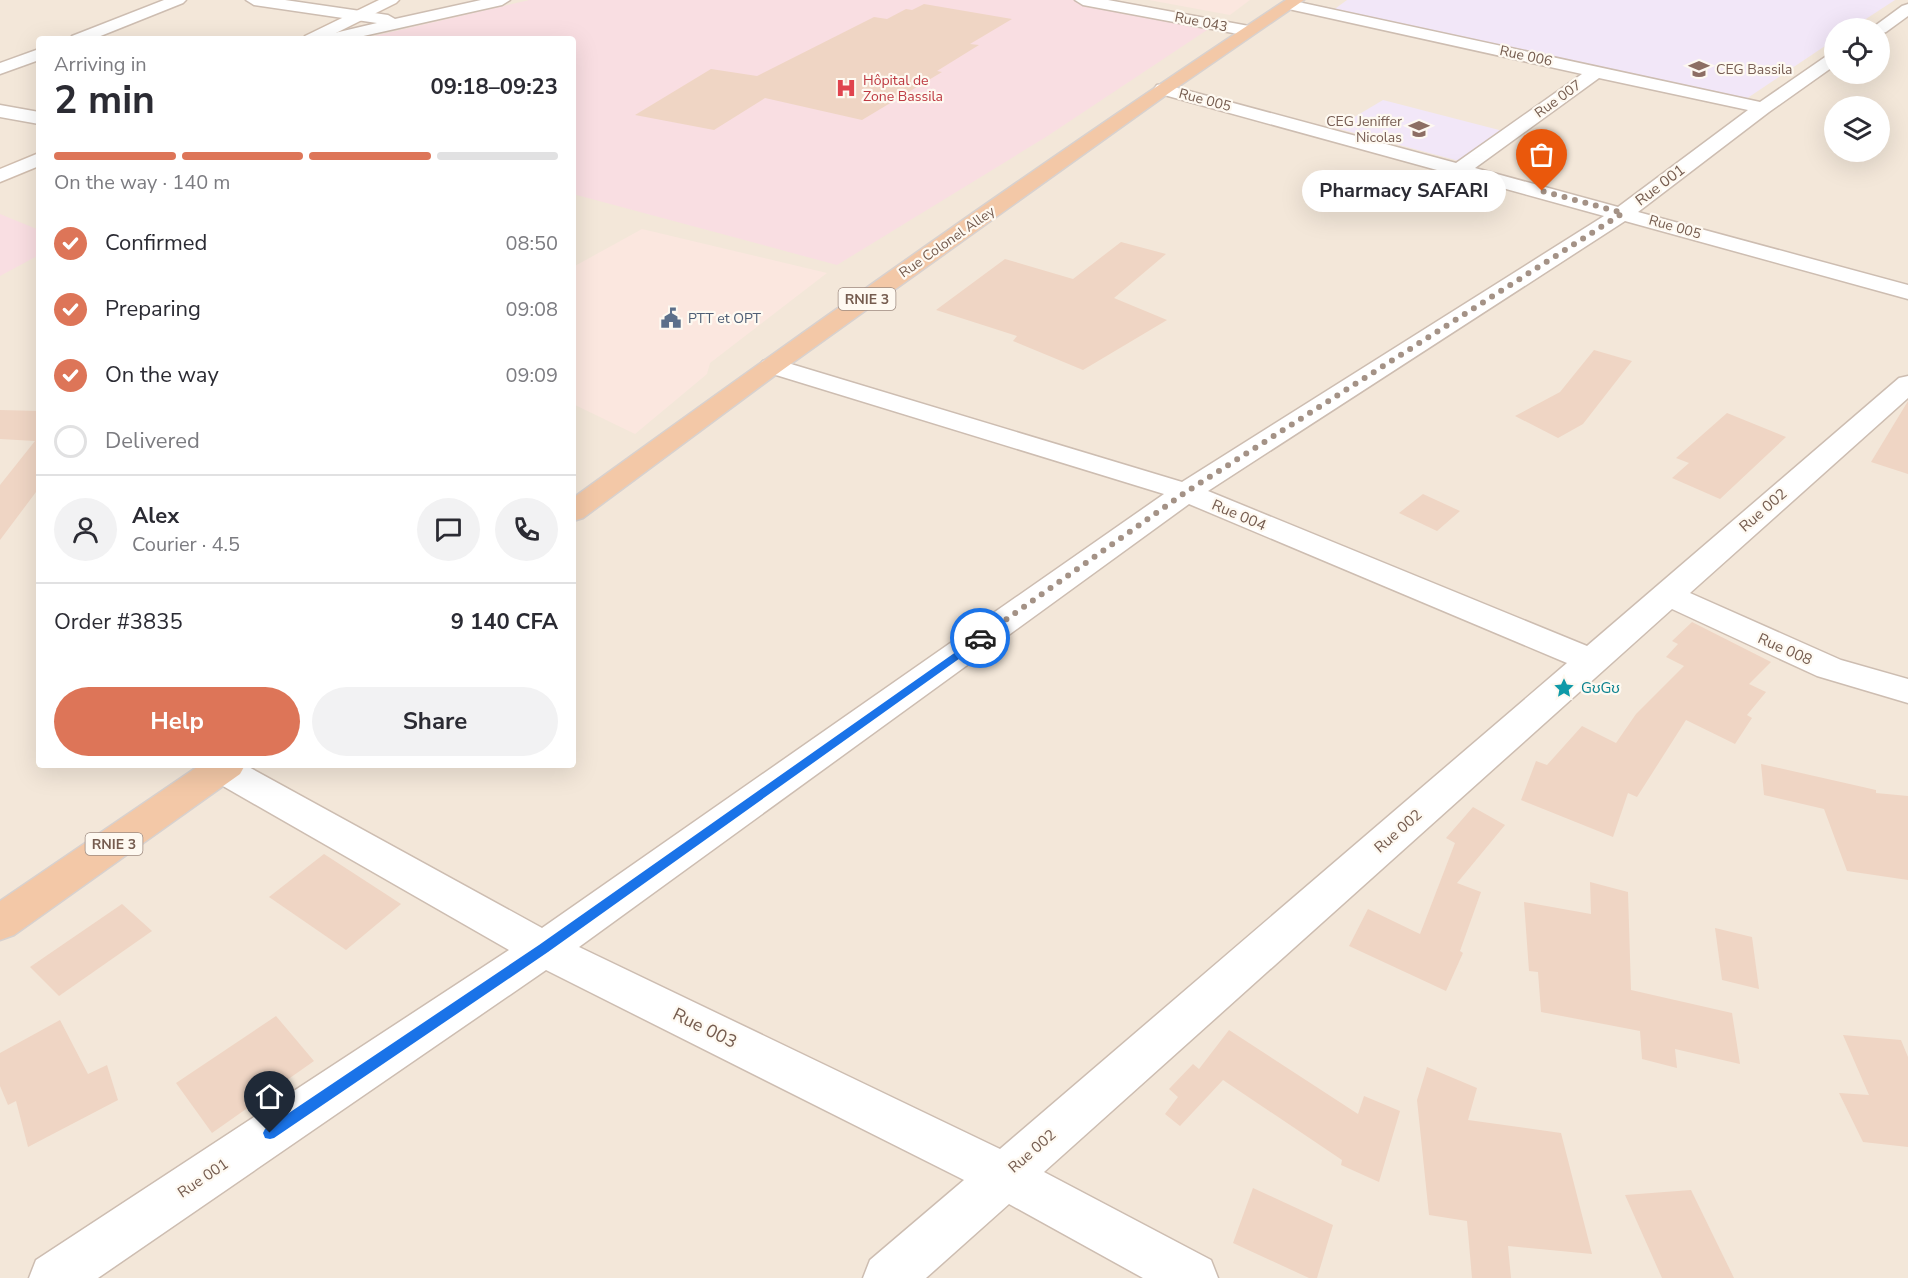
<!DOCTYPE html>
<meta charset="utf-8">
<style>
body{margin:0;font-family:"Nunito Sans",sans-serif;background:#f2f2f3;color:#2b2b33;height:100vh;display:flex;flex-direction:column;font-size:22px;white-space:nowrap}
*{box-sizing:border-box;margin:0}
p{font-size:20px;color:#7c7c81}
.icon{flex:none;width:33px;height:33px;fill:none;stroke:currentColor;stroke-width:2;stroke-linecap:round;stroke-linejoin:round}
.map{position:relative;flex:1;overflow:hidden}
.details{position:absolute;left:36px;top:36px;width:540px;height:732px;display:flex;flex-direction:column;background:#fff;border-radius:6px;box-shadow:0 6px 24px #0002}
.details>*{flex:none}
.fabs{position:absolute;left:1824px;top:18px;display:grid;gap:12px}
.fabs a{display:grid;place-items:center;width:66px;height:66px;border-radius:50%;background:#fff;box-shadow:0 6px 24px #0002;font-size:30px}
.pin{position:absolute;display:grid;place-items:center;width:51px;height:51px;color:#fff;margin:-62px -26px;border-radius:50% 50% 50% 0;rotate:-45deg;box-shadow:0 0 6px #0007}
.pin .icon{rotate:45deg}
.courier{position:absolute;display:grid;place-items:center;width:60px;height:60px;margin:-30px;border:4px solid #1a73e8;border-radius:50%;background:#fff;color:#222;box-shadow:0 2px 8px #0007}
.bubble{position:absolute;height:42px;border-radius:21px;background:#fff;box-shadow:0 6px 24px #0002;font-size:20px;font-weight:700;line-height:42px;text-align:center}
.head em{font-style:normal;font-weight:700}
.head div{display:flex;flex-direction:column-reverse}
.head{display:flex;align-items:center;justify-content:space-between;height:102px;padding:0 18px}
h1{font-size:39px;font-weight:700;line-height:45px}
.bar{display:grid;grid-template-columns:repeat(4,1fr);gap:9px 6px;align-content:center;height:72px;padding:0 18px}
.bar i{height:8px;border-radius:4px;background:#e1e1e2}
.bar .active{background:#dd7558}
.bar p{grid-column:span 4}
.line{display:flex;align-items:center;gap:15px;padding:0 18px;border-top:2px solid #e1e1e2}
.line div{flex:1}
.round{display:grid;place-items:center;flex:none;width:63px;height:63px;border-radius:32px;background:#f2f2f3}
ol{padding:0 18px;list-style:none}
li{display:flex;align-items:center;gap:18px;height:66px}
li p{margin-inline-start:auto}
li .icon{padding:6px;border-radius:50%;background:#dd7558;color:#fff;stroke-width:4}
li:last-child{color:#7c7c81}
li i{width:33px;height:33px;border:3px solid #e1e1e2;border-radius:50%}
.action{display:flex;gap:12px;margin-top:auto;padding:12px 18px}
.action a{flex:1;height:69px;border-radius:36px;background:#dd7558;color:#fff;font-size:24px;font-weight:700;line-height:69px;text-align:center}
.action a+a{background:#f2f2f3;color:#2b2b33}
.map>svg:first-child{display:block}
.residential{fill:#f3e7d9;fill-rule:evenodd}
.commercial{fill:#fbe7df}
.education{fill:#f2e7f8}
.medical{fill:#f9dee2}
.building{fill:#efd5c4}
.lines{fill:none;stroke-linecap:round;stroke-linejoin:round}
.minor-casing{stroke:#cdbdb1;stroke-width:3}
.secondary-casing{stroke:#d0bdae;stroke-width:3}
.trunk-casing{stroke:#d8d1ce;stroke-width:3}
.minor{fill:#fff;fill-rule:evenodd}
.secondary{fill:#fff;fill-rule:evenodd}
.trunk{fill:#f3c8a7;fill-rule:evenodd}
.route{fill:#1a73e8}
.done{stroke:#a49286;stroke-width:6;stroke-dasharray:0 10.8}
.labels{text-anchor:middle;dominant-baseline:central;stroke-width:4.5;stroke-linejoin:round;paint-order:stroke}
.far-street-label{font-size:14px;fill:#755c4f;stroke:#fef9f1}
.far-education-label{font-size:14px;fill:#785e54;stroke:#fef9f1;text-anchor:start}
.far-health-label{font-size:14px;fill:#be3a42;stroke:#fef9f1;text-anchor:start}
.shield{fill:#fef9f1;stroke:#9e8b80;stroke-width:1.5}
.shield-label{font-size:14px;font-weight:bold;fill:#755c4f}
.far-service-label{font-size:14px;fill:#4e5e75;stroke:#fef9f1;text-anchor:start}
.street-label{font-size:15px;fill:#755c4f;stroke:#fef9f1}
.culture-label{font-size:15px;fill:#0d838f;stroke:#fef9f1;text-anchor:start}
.near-street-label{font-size:18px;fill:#755c4f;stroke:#fef9f1}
</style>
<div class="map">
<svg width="1908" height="1278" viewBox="0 0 1908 1278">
<rect width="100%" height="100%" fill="#fbf5eb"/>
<path class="residential" d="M0,0H1908V1278H0ZM1834,28H1880V74H1834ZM39,39H573V765H39ZM1834,106H1880V152H1834Z"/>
<g class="commercial">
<polygon points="1149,0 1250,0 1230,15"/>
<polygon points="642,229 827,273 710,363 707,374 635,434 573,404 573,267"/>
</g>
<g class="education">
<polygon points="1347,0 1895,0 1852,28 1834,28 1834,40 1746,99 1332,11"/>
<polygon points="1383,100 1503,131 1459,161 1336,128"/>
</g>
<g class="medical">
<polygon points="529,0 1078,0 1213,26 1046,137 837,265 573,194 573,39 361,39"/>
<polygon points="0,214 39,230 39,255 0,276"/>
</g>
<g class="building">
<polygon points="924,4 1012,19 970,44 979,45 937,71 942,72 862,120 765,98 714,130 635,115 711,69 757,76 874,17 887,19 906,9 912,10"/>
<polygon points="1121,242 1166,254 1114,298 1167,320 1083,370 1013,341 1017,336 936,310 1005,259 1073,279"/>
<polygon points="1594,350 1632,361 1583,424 1558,438 1515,416 1560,392"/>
<polygon points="1908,401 1908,474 1871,462"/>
<polygon points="0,410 39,411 39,488 0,540 0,485 35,441 0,439"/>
<polygon points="1727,413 1786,437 1720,499 1672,478 1689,463 1676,458"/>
<polygon points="1423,494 1460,511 1437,531 1399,513"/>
<polygon points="1692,622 1771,662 1749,684 1766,692 1747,715 1752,718 1735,744 1686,720 1637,797 1628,793 1613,837 1521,800 1536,761 1547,765 1582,726 1616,743 1636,714 1684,666 1666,657 1678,644 1672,641"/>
<polygon points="1761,764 1876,790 1876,793 1908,796 1908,880 1847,871 1824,809 1764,795"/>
<polygon points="1473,807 1505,825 1457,883 1481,892 1460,951 1463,953 1446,991 1349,946 1368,909 1420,934 1455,843 1446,838"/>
<polygon points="324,854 401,904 346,950 269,897"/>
<polygon points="1590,882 1628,892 1631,990 1732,1013 1740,1064 1675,1049 1677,1068 1642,1059 1640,1031 1541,1012 1538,972 1529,971 1524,902 1591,914"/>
<polygon points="122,904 152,931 59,996 30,967"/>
<polygon points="1715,928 1752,937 1759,989 1722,980"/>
<polygon points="276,1016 314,1061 212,1133 176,1083"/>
<polygon points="60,1020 88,1074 107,1065 118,1100 28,1147 16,1101 8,1105 0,1086 0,1053"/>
<polygon points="1229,1030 1358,1114 1364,1096 1400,1111 1379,1182 1341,1165 1342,1160 1223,1080 1180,1126 1165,1114 1178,1097 1169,1089 1193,1064 1199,1069"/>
<polygon points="1843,1035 1901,1040 1908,1057 1908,1147 1863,1142 1839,1093 1869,1095"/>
<polygon points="1427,1067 1477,1088 1468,1120 1561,1133 1592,1254 1508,1246 1511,1278 1472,1278 1467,1221 1429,1215 1417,1100"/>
<polygon points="1253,1188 1333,1225 1317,1278 1309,1278 1233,1243"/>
<polygon points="1691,1190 1734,1278 1662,1278 1625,1195"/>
</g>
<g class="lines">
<g class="minor-casing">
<g id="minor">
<polygon points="164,0 186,0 183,3 93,39 70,39 72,36"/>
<polygon points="246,0 285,0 388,15 395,19 481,0 510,0 502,5 350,39 320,39 322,36 377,23 254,5"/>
<polygon points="1075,0 1108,0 1249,26 1257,31 1249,36 1083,5"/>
<path d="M1289,0L1760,102L1828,55L1834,54V66L1769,112L1638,212L1908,285V299L1625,221L1208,491L1587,646L1899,378L1908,376V398L1690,593L1841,660L1908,679V703L1817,676L1672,609L1044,1172L1211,1260L1218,1278H1143L1009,1204L926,1278H863L870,1260L964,1180L546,970L98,1278H29L36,1260L509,950L209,778L204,769L206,765H245L542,928L1164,494L763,371L759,366L763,361L772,358L781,361L1182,482L1604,216L1157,93L1154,89L1157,85L1163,84L1456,163L1582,74L1284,8L1281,5ZM1599,78L1748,110L1618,207L1475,168ZM1189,504L1567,663L1000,1149L579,947Z"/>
<polygon points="1908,4 1908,16 1886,32 1880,34 1880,28 1872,28 1902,6"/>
<polygon points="39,49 39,60 0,74 0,63"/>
<polygon points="0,105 39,112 39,124 0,117"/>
</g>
</g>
<g class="secondary-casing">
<g id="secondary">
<polygon points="379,0 399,0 396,3 324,39 303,39 305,36"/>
<polygon points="39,153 39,166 0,182 0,169"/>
</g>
</g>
<g class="trunk-casing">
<g id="trunk">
<path d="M1286,0H1304L1169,93L781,371L583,518L573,521V498C808,328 1044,160 1286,0Z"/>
<polygon points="200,765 245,765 240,774 14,935 0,940 0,901"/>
</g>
</g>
<use href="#minor" class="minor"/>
<use href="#secondary" class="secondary"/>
<use href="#trunk" class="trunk"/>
</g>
<polygon class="route" points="980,635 984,636 984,641 548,952 274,1138 270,1139 265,1138 263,1133 265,1129 539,945"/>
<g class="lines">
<polyline class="done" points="980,638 1186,492 1623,213 1542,191"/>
</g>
<defs>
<g id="university-bare" transform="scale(1.62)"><path d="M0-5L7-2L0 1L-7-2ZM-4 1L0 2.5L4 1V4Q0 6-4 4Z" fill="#8d6e63" stroke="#fef9f1" stroke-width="2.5" paint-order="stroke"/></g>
<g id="hospital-bare" transform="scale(1.62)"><path d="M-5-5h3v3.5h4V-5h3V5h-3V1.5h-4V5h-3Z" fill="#e0444e" stroke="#fef9f1" stroke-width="2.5" paint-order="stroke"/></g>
<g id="school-bare" transform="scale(1.62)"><path d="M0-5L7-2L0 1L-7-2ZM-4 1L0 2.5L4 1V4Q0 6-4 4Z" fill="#8d6e63" stroke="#fef9f1" stroke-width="2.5" paint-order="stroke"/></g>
<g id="civic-bare" transform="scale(1.62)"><path d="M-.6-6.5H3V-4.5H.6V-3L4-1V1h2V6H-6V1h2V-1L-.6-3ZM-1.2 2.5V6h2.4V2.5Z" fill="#5c6f8a" stroke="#fef9f1" stroke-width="2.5" paint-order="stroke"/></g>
<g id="sight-bare" transform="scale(1.62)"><path d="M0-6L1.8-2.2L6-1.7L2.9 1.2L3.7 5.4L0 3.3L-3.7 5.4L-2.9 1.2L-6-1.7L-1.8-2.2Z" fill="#0f9aa8" stroke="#fef9f1" stroke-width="2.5" paint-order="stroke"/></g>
</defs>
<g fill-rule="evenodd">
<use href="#university-bare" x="1699" y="69"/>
<use href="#hospital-bare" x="846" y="88"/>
<use href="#school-bare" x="1419" y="129"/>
<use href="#civic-bare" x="671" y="318"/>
<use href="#sight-bare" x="1564" y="688"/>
</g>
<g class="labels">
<g class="far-street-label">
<text transform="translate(1201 22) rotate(11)">Rue 043</text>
<text transform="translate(1526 56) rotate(12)">Rue 006</text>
<text transform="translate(1558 99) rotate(-36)">Rue 007</text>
<text transform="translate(1205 100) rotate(15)">Rue 005</text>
<text transform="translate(1675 227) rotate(16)">Rue 005</text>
<text transform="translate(947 242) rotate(-35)">Rue Colonel Alley</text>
</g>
<g class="far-education-label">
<text x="1716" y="69">CEG Bassila</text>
<text x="1402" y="121" text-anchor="end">CEG Jeniffer<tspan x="1402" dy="16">Nicolas</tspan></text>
</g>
<g class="far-health-label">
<text x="863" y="80">Hôpital de<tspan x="863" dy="16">Zone Bassila</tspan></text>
</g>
<g class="shield">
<rect x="838.5" y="288" width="57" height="22" rx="4.5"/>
<rect x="85.5" y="833" width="57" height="22" rx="4.5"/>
</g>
<g class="shield-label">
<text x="867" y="299">RNIE 3</text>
<text x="114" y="844">RNIE 3</text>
</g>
<g class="far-service-label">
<text x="688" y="318">PTT et OPT</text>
</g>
<g class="street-label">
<text transform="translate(1660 185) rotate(-37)">Rue 001</text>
<text transform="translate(1763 510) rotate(-41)">Rue 002</text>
<text transform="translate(1239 515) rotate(23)">Rue 004</text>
<text transform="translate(1785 649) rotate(24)">Rue 008</text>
<text transform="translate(1398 831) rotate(-41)">Rue 002</text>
<text transform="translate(1032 1151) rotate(-41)">Rue 002</text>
<text transform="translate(203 1178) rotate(-34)">Rue 001</text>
</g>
<g class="culture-label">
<text x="1581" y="688">GʊGʊ</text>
</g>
<g class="near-street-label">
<text transform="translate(705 1028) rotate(26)">Rue 003</text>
</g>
</g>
</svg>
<div class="fabs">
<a><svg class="icon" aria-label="locate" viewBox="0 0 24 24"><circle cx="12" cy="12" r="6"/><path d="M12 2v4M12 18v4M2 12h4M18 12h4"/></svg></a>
<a><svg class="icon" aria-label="layers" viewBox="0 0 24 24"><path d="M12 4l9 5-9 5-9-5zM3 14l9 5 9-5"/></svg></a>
</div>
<div class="pin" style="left:1542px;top:191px;background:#ea580c"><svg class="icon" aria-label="bag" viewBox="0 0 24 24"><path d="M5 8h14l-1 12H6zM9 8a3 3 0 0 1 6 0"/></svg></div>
<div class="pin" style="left:270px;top:1133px;background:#1f2937"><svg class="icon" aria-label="home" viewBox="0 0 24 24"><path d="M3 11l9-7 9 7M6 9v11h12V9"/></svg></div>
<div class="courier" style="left:980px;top:638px"><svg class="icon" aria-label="car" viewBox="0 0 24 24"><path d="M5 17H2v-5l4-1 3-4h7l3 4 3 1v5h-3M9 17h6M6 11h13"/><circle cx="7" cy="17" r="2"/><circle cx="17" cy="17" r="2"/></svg></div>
<div class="bubble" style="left:1302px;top:170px;width:204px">Pharmacy SAFARI</div>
<section class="details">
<div class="head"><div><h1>2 min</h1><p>Arriving in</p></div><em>09:18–09:23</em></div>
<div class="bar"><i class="active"></i><i class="active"></i><i class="active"></i><i></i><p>On the way · 140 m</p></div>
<ol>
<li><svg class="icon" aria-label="check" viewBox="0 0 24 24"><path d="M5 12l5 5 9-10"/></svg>Confirmed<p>08:50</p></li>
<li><svg class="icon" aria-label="check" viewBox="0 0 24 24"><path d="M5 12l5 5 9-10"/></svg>Preparing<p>09:08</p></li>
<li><svg class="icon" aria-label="check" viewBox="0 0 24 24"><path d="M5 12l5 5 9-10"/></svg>On the way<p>09:09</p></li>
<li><i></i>Delivered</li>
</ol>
<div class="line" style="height:108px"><a class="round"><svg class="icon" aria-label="person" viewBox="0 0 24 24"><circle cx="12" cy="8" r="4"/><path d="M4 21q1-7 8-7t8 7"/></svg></a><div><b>Alex</b><p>Courier · 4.5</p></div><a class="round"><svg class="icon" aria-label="chat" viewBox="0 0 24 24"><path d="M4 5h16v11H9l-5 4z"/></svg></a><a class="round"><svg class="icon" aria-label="phone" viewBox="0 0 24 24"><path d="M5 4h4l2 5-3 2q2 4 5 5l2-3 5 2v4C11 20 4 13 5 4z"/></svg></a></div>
<div class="line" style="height:78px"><div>Order #3835</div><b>9 140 CFA</b></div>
<div class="action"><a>Help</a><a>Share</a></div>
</section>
</div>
